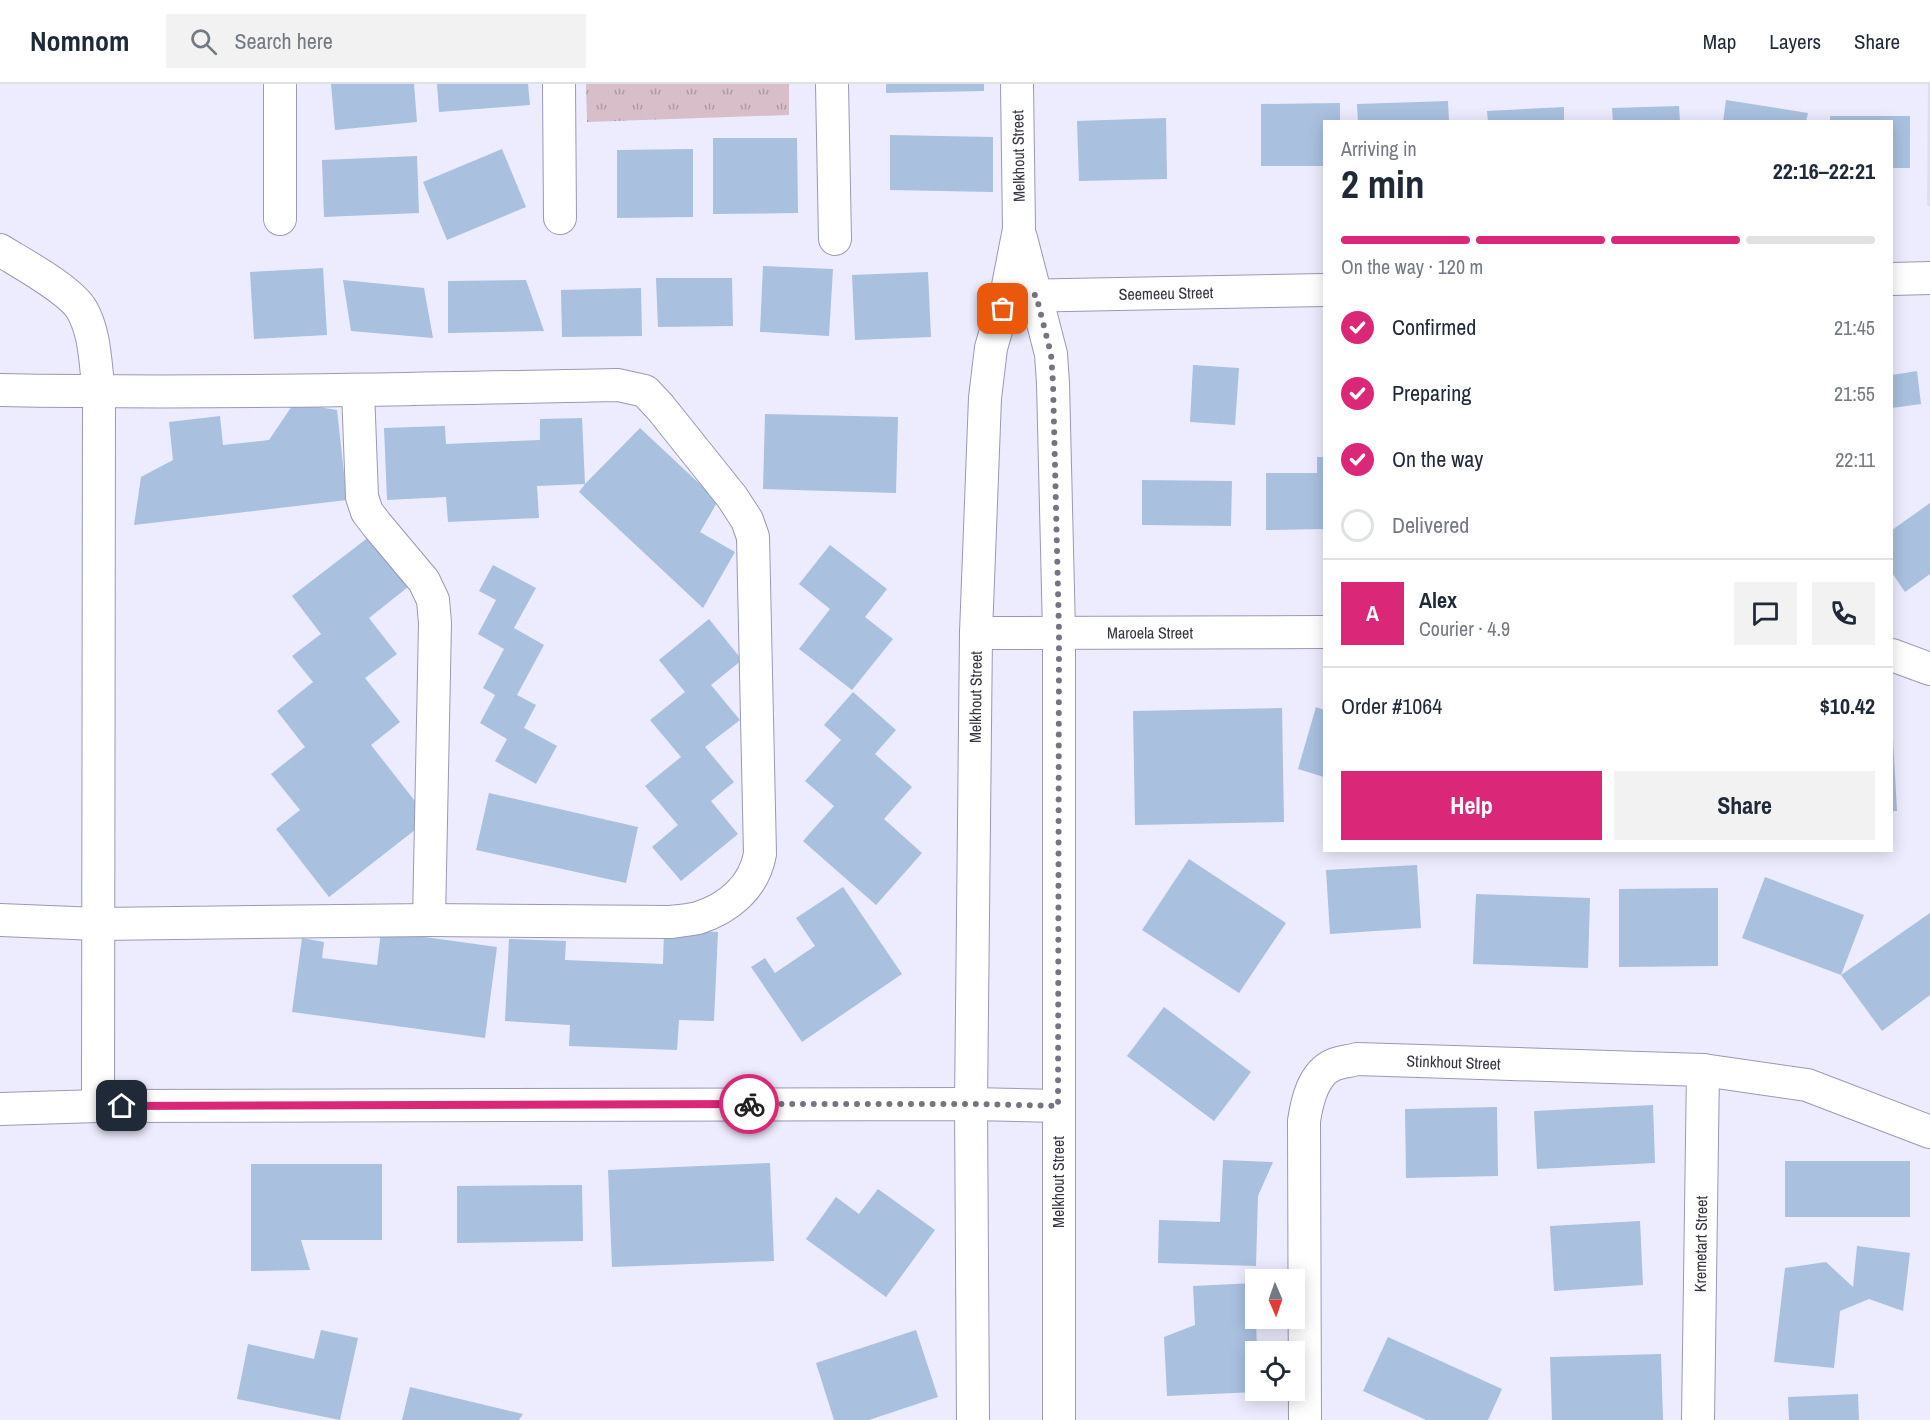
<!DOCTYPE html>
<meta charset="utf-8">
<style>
body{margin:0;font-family:"Archivo Narrow",sans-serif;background:#f2f2f3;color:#1f2937;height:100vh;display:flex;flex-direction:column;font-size:22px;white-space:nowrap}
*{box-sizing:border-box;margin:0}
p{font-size:20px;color:#747a83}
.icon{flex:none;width:33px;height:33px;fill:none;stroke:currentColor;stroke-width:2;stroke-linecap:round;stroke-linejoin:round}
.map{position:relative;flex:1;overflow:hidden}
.panel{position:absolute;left:1323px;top:36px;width:570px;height:732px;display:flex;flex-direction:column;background:#fff;border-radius:0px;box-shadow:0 3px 15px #0003}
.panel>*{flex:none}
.needle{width:39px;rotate:178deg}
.tools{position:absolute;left:1245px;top:1185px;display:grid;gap:12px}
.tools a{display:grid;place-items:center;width:60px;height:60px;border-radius:0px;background:#fff;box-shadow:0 3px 15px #0003;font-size:30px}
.pin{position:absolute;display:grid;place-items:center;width:51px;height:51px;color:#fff;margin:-26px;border-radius:12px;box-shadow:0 3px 9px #0006}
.courier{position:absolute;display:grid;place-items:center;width:60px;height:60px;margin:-30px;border:4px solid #db2777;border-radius:50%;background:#fff;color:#222;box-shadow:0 2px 8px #0007}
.head em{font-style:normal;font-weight:700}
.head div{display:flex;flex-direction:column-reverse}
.head{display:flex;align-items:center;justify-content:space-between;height:102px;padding:0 18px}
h1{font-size:39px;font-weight:700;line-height:45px}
.bar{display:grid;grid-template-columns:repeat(4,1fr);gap:9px 6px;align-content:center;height:72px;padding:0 18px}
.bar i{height:8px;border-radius:4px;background:#e0e1e3}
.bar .on{background:#db2777}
.bar p{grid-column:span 4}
.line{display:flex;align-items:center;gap:15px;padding:0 18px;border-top:2px solid #e0e1e3}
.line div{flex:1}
.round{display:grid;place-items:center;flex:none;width:63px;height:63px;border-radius:0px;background:#f2f2f3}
ol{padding:0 18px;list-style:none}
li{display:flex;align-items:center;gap:18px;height:66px}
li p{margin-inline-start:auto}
li .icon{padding:6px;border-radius:50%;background:#db2777;color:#fff;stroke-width:4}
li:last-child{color:#747a83}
li i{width:33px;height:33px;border:3px solid #e0e1e3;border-radius:50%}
.cta{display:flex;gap:12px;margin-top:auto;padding:12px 18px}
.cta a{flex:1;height:69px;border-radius:0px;background:#db2777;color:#fff;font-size:24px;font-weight:700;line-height:69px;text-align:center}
.cta a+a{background:#f2f2f3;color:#1f2937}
header{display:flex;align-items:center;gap:36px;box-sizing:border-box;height:84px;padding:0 30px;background:#fff;border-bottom:2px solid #e0e1e3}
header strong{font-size:28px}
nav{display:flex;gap:33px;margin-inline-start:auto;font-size:21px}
.search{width:420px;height:54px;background:#f2f2f3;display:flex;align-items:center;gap:15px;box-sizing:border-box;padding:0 21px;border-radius:0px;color:#747a83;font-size:22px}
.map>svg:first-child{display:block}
.built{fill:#deddf3}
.grass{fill:url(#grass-tufts)}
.building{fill:#a9c0df}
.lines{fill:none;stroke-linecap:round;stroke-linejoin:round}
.street-casing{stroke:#9a98b4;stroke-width:34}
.street{stroke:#fff;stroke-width:32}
.done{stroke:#757582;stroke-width:6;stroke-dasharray:0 10.8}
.route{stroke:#db2777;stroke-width:8}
.labels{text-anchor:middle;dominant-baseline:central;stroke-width:4.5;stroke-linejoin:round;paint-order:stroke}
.street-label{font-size:16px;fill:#353540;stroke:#fff}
</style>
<header>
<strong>Nomnom</strong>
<div class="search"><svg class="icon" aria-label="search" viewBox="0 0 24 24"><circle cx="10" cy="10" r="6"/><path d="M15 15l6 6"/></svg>Search here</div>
<nav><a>Map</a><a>Layers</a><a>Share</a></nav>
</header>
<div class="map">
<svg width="1930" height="1336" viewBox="0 0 1930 1336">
<defs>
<pattern id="grass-tufts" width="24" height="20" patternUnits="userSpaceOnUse" patternTransform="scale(1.5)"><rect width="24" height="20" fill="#d7bec9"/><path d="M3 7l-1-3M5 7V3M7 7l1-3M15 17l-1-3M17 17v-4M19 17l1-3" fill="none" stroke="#af9ba5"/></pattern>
</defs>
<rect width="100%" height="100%" fill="#ececfe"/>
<polygon class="built" points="1928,0 1930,0 1930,122 1927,122"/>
<polygon class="grass" points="586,0 789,0 789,31 587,38"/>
<g class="building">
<polygon points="331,0 414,0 417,38 335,46"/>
<polygon points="437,0 528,0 530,21 439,28"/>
<polygon points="886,0 984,0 984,7 886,9"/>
<polygon points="1726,16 1808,29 1806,38 1723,38"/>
<polygon points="1448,17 1449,38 1358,38 1357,20"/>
<polygon points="1340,19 1340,38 1324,38 1324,82 1261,82 1261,20"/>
<polygon points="1679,22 1680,38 1613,38 1612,24"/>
<polygon points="1564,23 1564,38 1488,38 1487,27"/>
<polygon points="1830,32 1910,32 1910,84 1892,84 1892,38 1830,38"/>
<polygon points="1166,34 1167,95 1079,97 1077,37"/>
<polygon points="890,51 993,53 993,108 890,106"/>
<polygon points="713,54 797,54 798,129 713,130"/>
<polygon points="502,65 526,123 447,156 423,98"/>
<polygon points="693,65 693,133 617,134 617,66"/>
<polygon points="417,72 419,129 324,133 322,76"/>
<polygon points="763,182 833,185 829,252 760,248"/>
<polygon points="323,184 327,251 254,255 250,188"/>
<polygon points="928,188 931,253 855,256 852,191"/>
<polygon points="656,194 732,194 733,242 658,243"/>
<polygon points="343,196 424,204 433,254 351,247"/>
<polygon points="526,196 544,247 448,249 448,197"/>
<polygon points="641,204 642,252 562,253 561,206"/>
<polygon points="1193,281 1239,284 1235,341 1190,338"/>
<polygon points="1917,287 1921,320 1892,324 1892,291"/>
<polygon points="294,319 337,326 347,416 134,441 141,393 173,376 169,338 220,332 223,361 269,356"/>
<polygon points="765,330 898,333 896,409 763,405"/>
<polygon points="582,334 585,400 640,344 718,417 700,448 735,468 703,524 579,408 585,400 537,402 539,434 448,438 446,413 387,416 384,344 445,342 446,360 540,356 540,335"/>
<polygon points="1317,373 1324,373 1324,445 1266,446 1266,389 1317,389"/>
<polygon points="1142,396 1232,397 1231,442 1142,441"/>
<polygon points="1930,419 1930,490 1905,508 1892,489 1892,446"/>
<polygon points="374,449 413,499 369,534 397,570 365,594 400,638 371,661 429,735 329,813 276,745 300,726 271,690 305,663 277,627 313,598 292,572 321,550 292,512"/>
<polygon points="830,461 887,505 865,533 893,555 852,606 799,565 830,525 799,500"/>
<polygon points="493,481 536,504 514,544 544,561 517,611 536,621 524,644 557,662 536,700 495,677 507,655 480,639 495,611 483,604 504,565 478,550 496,516 479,507"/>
<polygon points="709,535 742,576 711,601 740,636 705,663 734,698 711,717 738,750 681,797 652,763 678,741 645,702 681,673 650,636 685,608 659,576"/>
<polygon points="853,608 896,646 875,670 912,703 884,735 922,769 876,821 803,757 834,722 805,697 841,656 824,641"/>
<polygon points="1316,623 1324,626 1324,693 1298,685"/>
<polygon points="1282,624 1284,738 1135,741 1133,627"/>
<polygon points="1892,655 1893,655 1897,727 1892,727"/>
<polygon points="489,709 638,743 626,799 476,766"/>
<polygon points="1189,775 1286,839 1239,909 1142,846"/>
<polygon points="1417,781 1421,844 1330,850 1326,786"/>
<polygon points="1765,793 1864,831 1841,891 1742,854"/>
<polygon points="843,803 902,890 802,958 751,883 765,874 775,889 815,862 796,834"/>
<polygon points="1718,804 1718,882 1619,883 1619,805"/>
<polygon points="1476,810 1590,814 1588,884 1473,880"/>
<polygon points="1930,829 1930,911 1882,947 1841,891"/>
<polygon points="664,845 718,848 714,937 679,936 677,966 569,962 570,941 505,937 509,855 566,857 565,876 663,880"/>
<polygon points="381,847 497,863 485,954 292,928 302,854 324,858 322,874 377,881"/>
<polygon points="1164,923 1251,988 1214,1037 1127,972"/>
<polygon points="1653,1021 1655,1079 1537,1085 1534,1027"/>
<polygon points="1497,1023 1498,1092 1406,1094 1405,1025"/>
<polygon points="1223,1076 1273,1078 1258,1112 1256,1182 1158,1179 1159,1136 1220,1138"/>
<rect x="1785" y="1077" width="125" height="56"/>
<polygon points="770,1079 774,1177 612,1183 608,1086"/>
<polygon points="251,1080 382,1080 382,1156 301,1156 310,1186 251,1187"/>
<polygon points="582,1101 583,1157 457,1159 457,1102"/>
<polygon points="878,1105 935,1146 886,1213 806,1155 836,1113 859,1130"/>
<polygon points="1640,1137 1643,1201 1554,1207 1550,1142"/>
<polygon points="1857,1162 1910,1169 1903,1227 1869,1215 1840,1227 1834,1284 1774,1278 1785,1184 1826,1178 1853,1203"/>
<polygon points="1255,1199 1257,1268 1256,1268 1256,1308 1167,1312 1164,1253 1195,1241 1193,1202"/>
<polygon points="321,1246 358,1254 340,1336 237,1315 248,1260 314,1275"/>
<polygon points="916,1246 938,1313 869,1336 834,1336 816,1279"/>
<polygon points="1388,1253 1502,1305 1488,1336 1426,1336 1363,1307"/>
<polygon points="1661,1270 1663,1336 1552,1336 1550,1273"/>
<polygon points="410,1303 523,1330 519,1336 402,1336"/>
<polygon points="1858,1310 1859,1336 1789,1336 1788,1313"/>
</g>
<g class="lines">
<g class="street-casing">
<g id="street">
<polyline points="559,0 560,134"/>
<polyline points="832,0 835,155"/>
<polyline points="280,135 280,0"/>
<polyline points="1021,154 1051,270 1053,299 1059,548 1059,1336"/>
<path d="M0,166C21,179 71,206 82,226C96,251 95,281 99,308L98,1022"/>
<polyline points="1892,195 1930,194"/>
<path id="s1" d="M1016,212L1324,206"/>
<path d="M0,306C206,310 412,305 618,301L645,307L660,323L732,413L747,436L753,453L760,770C754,803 729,824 698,834C689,836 679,837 670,838L429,836L98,840L0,836"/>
<polyline points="358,306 362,413 367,428 377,441 424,497 433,516 435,539 429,836"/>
<path id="s2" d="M976,549L1324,548"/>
<polyline points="1892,571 1930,585"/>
<polyline points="0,1025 98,1022 971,1020 1058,1022"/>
<path id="s3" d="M973,1336L971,1020L976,549L985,314L991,264L1006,212L1019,145L1017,0"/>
<path id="s4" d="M1305,1336L1304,1037C1307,1017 1313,990 1333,981C1340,978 1350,977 1357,975L1703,986L1807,1001L1930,1048"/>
<path id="s5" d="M1698,1336L1703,986"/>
</g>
</g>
<use href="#street" class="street"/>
</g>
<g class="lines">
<polyline class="done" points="749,1020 971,1020 1058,1022 1059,548 1053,299 1051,270 1036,211 1006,212 1003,225"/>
<polyline class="route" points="122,1022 749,1020"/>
</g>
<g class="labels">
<g class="street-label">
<text transform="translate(1018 72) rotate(-91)">Melkhout Street</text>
<text stroke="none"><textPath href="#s1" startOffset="150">Seemeeu Street</textPath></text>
<text stroke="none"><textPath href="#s2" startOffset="174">Maroela Street</textPath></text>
<text stroke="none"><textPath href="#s3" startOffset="723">Melkhout Street</textPath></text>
<text stroke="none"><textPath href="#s4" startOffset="486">Stinkhout Street</textPath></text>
<text transform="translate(1058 1098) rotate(-90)">Melkhout Street</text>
<text stroke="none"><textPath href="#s5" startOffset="176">Kremetart Street</textPath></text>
</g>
</g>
</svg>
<div class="tools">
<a><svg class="needle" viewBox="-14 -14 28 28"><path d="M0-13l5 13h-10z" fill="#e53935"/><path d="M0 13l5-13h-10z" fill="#747a83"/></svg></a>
<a><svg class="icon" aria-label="locate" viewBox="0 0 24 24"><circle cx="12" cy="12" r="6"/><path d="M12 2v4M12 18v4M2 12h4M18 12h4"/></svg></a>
</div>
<div class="pin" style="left:1003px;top:225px;background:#ea580c"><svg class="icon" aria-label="bag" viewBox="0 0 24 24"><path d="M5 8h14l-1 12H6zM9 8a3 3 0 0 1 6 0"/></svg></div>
<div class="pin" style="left:122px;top:1022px;background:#1f2937"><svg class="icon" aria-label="home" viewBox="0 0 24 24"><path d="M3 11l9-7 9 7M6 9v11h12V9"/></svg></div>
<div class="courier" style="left:749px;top:1020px"><svg class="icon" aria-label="bike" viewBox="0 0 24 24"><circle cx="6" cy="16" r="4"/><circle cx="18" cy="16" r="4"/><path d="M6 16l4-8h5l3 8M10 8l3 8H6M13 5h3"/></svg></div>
<section class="panel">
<div class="head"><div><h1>2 min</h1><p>Arriving in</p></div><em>22:16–22:21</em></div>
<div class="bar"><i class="on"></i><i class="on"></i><i class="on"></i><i></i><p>On the way · 120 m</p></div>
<ol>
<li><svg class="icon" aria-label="check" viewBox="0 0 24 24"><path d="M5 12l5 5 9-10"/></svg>Confirmed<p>21:45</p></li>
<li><svg class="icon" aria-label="check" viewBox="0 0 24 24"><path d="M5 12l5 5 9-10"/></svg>Preparing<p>21:55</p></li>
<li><svg class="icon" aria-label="check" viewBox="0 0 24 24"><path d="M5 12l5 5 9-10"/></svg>On the way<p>22:11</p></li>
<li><i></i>Delivered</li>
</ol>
<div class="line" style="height:108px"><b class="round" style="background:#db2777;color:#fff">A</b><div><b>Alex</b><p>Courier · 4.9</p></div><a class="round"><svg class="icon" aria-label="chat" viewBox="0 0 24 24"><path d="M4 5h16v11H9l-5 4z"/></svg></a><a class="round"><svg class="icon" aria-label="phone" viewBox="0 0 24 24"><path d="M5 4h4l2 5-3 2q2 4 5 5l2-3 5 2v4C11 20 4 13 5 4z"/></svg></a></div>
<div class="line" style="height:78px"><div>Order #1064</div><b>$10.42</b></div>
<div class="cta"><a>Help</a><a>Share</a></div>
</section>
</div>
